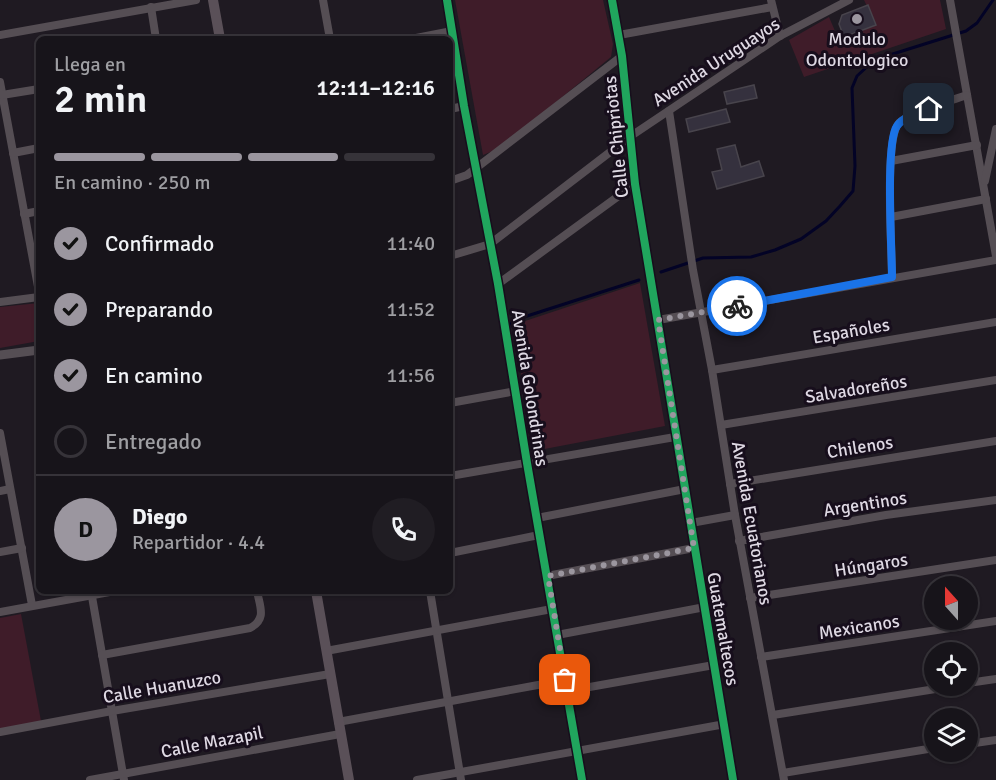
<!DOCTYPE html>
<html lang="es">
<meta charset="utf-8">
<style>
body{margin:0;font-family:Signika,sans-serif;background:#201d23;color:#f1f3f6;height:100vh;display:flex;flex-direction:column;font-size:22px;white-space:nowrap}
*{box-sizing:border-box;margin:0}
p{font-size:20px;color:#9e9ea2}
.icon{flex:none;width:33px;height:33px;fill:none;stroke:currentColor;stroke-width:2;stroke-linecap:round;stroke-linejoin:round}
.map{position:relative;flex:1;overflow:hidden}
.sheet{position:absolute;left:36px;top:36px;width:417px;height:558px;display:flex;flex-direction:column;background:#17141a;border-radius:9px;box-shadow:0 2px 4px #0004,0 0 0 2px #363339}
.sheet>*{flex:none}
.needle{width:39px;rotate:339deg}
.buttons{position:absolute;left:924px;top:576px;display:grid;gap:12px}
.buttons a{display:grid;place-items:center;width:54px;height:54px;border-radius:50%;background:#17141a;box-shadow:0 2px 4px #0004,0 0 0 2px #363339;font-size:30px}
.pin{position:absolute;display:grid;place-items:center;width:51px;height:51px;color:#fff;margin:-26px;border-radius:12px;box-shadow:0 3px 9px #0006}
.courier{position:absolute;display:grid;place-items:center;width:60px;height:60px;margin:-30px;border:4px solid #1a73e8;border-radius:50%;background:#fff;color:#222;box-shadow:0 2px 8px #0007}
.head em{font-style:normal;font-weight:600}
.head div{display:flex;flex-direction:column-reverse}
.head{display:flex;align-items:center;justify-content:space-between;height:102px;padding:0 18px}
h1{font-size:39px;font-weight:600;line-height:45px}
.bar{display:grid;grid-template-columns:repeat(4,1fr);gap:9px 6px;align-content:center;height:72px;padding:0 18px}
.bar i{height:8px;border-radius:4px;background:#363339}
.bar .current{background:#9b969f}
.bar p{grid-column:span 4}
.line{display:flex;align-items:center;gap:15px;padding:0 18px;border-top:2px solid #363339}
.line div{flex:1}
.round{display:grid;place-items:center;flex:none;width:63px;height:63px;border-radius:32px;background:#201d23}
ol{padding:0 18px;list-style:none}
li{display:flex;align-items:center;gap:18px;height:66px}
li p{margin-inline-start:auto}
li .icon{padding:6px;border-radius:50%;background:#9b969f;color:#111;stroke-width:4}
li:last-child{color:#9e9ea2}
li i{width:33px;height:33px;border:3px solid #363339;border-radius:50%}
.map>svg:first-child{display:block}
.green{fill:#3f1c29}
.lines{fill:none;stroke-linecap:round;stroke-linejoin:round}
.stream{stroke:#030326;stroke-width:3}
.building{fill:#35313e;stroke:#48444c;stroke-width:1.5}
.minor{stroke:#554e54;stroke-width:8}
.tertiary{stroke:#554e54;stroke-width:9}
.secondary{stroke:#5a5058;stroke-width:10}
.cycleway-casing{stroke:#170e1c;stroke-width:11}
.cycleway{stroke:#20a55d;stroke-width:8}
.done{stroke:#9b969f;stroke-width:6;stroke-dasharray:0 10.8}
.route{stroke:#1a73e8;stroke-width:8}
.poi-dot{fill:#9b969f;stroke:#170e1c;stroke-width:2}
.labels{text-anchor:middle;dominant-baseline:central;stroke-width:6;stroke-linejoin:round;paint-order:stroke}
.poi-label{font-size:18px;fill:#ded8e3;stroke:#170e1c}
.street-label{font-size:18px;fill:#ded8e3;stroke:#170e1c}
</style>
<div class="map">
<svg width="996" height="780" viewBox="0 0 996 780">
<rect width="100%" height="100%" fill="#1f1a22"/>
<g class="green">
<polygon points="455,0 603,0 613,44 611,57 500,148 483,155"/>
<polygon points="864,0 940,0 946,29 804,77 789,40 829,17 838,38 876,25"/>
<polygon points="640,283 665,426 534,451 513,325"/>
<polygon points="39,303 39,341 0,348 0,307"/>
<polygon points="21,614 41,721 0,729 0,618"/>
</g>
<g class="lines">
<g class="stream">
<polyline points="661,272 703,258 751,257 775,250 801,239 826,221 840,206 853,191 855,166 852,88 857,76 870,64 880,58 966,31 977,23 993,0"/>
<polyline points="510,324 527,316 639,280"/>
</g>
</g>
<g class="building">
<polygon points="868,5 876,25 844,37 839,24 842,15"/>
<polygon points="754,85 757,98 727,104 724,92"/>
<polygon points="726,109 730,122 689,132 686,119"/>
<polygon points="735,145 741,167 759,161 764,176 717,189 712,172 722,170 717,149"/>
</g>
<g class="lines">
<g class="minor">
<polyline points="323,0 330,39"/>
<polyline points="447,0 464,106 498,284 527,463 582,780"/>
<polyline points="612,0 622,56 635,184 733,780"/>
<polyline points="771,0 780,36"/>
<polyline points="950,0 996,256"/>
<polyline points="151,7 156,39"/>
<polyline points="0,35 196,0"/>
<polyline points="619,35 772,7"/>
<polyline points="411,39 452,31"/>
<polyline points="0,82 39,292"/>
<polyline points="2,95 39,89"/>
<polyline points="450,109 464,106"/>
<polyline points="669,111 693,270 712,370 735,515 784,780"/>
<polyline points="13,153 39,148"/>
<polyline points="891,161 977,145"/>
<polyline points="450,181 467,175 622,56"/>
<polyline points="985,181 996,129"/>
<polyline points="24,214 39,211"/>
<polyline points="891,217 986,199"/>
<polyline points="450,256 490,244 631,136 780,36 849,0"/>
<path d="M892,277C892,251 884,138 899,123C913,110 948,102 967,95"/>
<polyline points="498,284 635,184"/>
<polyline points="0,302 39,297"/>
<polyline points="658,320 996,260"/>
<polyline points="712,370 996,322"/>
<polyline points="450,403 516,391"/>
<polyline points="721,425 996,380"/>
<polyline points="0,433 32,605"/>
<polyline points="450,476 675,437"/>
<polyline points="730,484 996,441"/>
<polyline points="0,491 10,489"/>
<polyline points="537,518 685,489"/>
<polyline points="691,523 735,515"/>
<polyline points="739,541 886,515 996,500"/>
<polyline points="0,552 22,548"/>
<polyline points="450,553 539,535"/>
<polyline points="547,576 694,548"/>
<polyline points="91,591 124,780"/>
<polyline points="430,591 461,780"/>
<polyline points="750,598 996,560"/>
<polyline points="0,612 115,591"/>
<polyline points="557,635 705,607"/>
<polyline points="326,651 552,609"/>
<path d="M102,655L250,628C267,619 260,607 257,591"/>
<polyline points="761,657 996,621"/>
<polyline points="968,683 996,679"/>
<polyline points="567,691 714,665"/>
<polyline points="773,715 954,686"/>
<polyline points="338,722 565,680"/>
<polyline points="0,732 112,711 330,674"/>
<polyline points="968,744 996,740"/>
<polyline points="783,773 934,748"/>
<polyline points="90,780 340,734"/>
<polyline points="417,780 725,724"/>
</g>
<polyline class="tertiary" points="0,355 39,350"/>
<g class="secondary">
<polyline points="213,0 220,39"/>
<polyline points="316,591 349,780"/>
</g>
<g class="cycleway-casing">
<g id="cycleway">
<polyline points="447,0 464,106 498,284 527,463 582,780"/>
<polyline points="612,0 622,56 635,184 733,780"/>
</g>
</g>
<use href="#cycleway" class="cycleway"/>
</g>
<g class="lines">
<polyline class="done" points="565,680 548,576 694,548 658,320 737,306"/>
<path class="route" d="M737,306L892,277C892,250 885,143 897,126C904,116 918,113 929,109"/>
</g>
<circle class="poi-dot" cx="857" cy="19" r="6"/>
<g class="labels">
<g class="poi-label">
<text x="857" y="39">Modulo<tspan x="857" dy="21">Odontologico</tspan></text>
</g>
<g class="street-label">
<text transform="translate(716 62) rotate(-33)">Avenida Uruguayos</text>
<text transform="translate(616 137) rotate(-96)">Calle Chipriotas</text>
<text transform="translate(851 331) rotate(-10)">Españoles</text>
<text transform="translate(530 388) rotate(81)">Avenida Golondrinas</text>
<text transform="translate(856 389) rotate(-9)">Salvadoreños</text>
<text transform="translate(860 447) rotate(-9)">Chilenos</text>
<text transform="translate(865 504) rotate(-9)">Argentinos</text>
<text transform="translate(752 523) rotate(80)">Avenida Ecuatorianos</text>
<text transform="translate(871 565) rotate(-9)">Húngaros</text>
<text transform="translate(859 627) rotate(-9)">Mexicanos</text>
<text transform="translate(723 629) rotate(80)">Guatemaltecos</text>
<text transform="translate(162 687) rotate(-10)">Calle Huanuzco</text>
<text transform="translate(212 742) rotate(-11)">Calle Mazapil</text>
</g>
</g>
</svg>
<div class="buttons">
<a><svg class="needle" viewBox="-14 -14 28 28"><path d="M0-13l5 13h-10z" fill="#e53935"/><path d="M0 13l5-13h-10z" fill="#9e9ea2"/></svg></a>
<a><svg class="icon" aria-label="locate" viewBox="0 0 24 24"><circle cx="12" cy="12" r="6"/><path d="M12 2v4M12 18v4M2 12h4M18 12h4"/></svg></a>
<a><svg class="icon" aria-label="layers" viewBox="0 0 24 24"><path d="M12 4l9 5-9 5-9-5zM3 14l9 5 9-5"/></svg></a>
</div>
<div class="pin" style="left:565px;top:680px;background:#ea580c"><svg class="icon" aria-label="bag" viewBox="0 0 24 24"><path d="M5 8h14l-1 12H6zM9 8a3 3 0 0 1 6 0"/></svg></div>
<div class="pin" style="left:929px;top:109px;background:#1f2937"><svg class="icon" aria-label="home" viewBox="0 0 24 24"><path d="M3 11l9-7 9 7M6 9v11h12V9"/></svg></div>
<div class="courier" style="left:737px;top:306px"><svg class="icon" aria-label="bike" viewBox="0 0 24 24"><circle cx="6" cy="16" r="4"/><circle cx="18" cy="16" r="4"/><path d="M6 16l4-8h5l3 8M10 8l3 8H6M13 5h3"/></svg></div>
<section class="sheet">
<div class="head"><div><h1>2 min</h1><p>Llega en</p></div><em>12:11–12:16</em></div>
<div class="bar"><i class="current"></i><i class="current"></i><i class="current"></i><i></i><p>En camino · 250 m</p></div>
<ol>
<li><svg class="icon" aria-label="check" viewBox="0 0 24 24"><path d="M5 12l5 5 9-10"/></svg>Confirmado<p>11:40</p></li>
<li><svg class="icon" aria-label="check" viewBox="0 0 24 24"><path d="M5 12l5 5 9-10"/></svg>Preparando<p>11:52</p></li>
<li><svg class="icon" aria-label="check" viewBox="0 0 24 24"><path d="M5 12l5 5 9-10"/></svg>En camino<p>11:56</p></li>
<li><i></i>Entregado</li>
</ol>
<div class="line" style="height:108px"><b class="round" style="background:#9b969f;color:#111">D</b><div><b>Diego</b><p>Repartidor · 4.4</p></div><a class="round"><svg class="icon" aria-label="phone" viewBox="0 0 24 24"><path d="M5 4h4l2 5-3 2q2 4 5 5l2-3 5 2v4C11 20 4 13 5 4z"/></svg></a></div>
</section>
</div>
